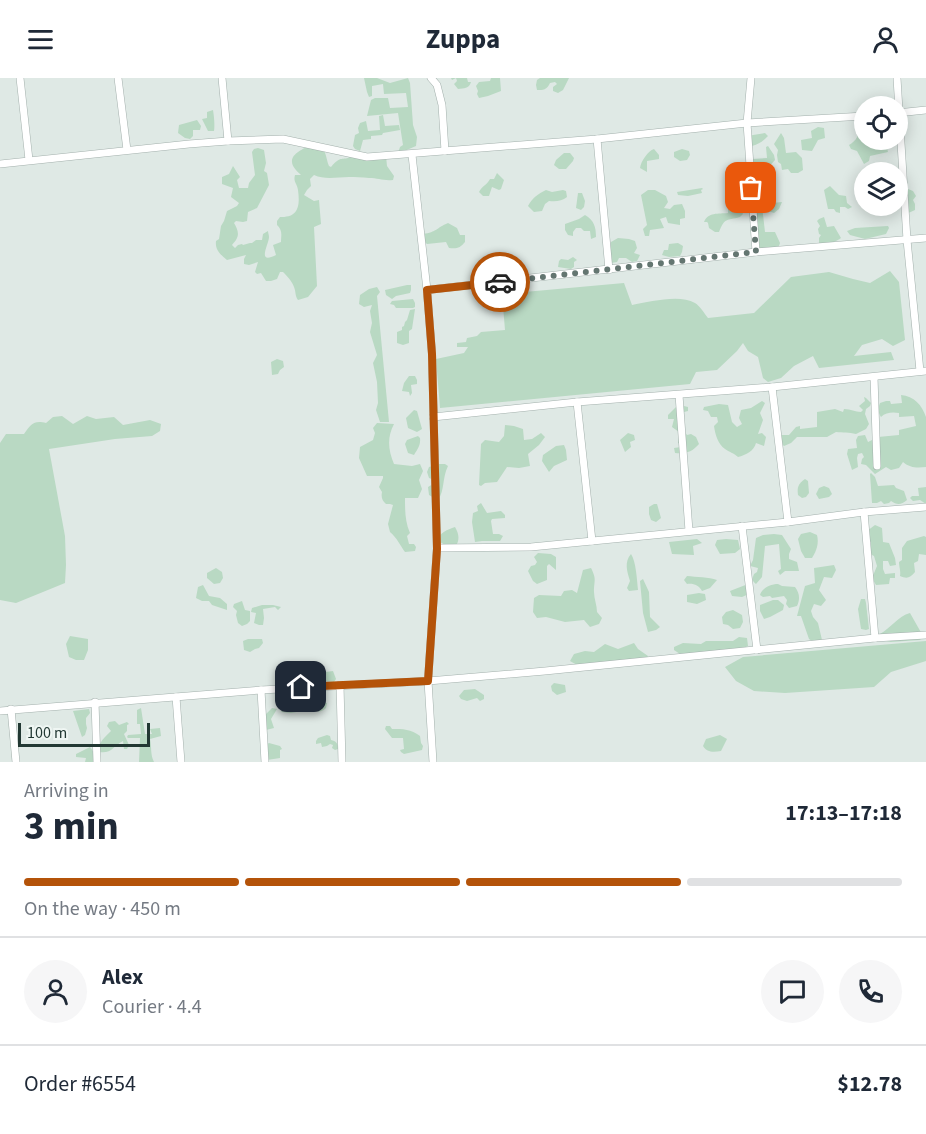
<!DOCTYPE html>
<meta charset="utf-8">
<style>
body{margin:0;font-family:"Source Sans 3",sans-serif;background:#f6f6f7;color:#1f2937;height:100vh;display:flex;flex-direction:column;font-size:22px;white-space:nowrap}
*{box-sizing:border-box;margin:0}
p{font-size:20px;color:#747a83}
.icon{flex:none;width:33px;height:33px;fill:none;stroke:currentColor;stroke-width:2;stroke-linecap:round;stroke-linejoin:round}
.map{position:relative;height:684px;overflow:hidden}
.details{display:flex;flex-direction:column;background:#fff;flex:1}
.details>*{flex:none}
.controls{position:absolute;left:854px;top:18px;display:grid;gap:12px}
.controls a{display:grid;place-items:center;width:54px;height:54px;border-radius:50%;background:#fff;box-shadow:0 3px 15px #0003;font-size:30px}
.scale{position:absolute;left:18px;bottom:15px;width:132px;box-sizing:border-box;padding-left:6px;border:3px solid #223833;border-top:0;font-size:16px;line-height:21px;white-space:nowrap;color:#223833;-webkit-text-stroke:4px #eff6f3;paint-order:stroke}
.pin{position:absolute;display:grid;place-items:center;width:51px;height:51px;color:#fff;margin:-26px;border-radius:12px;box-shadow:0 3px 9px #0006}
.courier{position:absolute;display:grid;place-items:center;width:60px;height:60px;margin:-30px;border:4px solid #b45309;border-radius:50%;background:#fff;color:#222;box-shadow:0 2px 8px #0007}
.head em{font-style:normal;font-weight:700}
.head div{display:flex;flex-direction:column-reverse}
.head{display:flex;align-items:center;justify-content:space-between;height:102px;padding:0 24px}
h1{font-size:39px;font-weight:700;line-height:45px}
.bar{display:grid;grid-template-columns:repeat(4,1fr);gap:9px 6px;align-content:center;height:72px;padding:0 24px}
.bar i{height:8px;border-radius:4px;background:#e0e1e3}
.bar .active{background:#b45309}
.bar p{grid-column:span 4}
.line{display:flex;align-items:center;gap:15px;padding:0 24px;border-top:2px solid #e0e1e3}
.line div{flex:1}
.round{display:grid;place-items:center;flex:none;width:63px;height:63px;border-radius:32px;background:#f6f6f7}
header{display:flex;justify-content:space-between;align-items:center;height:78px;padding:0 24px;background:#fff;font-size:27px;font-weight:700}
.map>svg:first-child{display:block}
.green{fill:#b9d9c3}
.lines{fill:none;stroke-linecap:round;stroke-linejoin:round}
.street-casing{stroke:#a3b0ac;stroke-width:8}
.street{stroke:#fff;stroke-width:7}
.done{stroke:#647671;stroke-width:6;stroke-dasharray:0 10.8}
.route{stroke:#b45309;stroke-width:8}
</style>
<header><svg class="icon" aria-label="menu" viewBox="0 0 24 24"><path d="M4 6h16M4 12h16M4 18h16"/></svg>Zuppa<svg class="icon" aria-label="person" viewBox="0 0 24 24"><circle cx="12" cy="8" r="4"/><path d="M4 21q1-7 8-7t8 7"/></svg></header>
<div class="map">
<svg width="926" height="684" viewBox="0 0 926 684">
<rect width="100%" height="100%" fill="#dfe9e5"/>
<g class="green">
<polygon points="364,0 377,0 390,5 408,0 410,5 413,47 417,59 416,68 402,74 398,75 400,69 403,67 398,35 367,38 371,22 375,20 388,20 390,30 408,29 406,15 384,16 383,6 372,8 372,18 369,19 367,14"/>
<path d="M451,0H467L468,4H471C469,11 464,10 458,11L454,6L457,3L456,0L452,2Z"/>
<polygon points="491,0 500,0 501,13 488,18 479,20 477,16 478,13 476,8 479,4 490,3"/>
<path d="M540,0H569L563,12L558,15L553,13V9L557,6L555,4L550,5C547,12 543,12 537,12L536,7L537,2Z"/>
<path d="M213,32C214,38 215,48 214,53H208L202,41L207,40V34Z"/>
<polygon points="383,37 385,48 399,47 400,52 383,55 382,57 371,58 371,61 363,62 360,73 355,71 353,68 355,57 359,55 358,50 360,45 366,43 368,53 380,52 379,38"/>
<polygon points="197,42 201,48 200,52 193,52 193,58 190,61 185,60 178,55 179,47"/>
<path d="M862,44H864L865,65L874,64V62H885L888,74L870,78L869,83L864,86L857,73L851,71L849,67C857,62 859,58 858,48Z"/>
<polygon points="818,49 824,50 825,60 818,62 812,73 802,72 801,62 812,60 811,53"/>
<path d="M765,55L768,58C763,63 760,66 752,68L753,81L767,80L766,69L768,68L774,77L775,82C767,92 762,92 751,93L746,89L747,58Z"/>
<polygon points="781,55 784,60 786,75 796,74 802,80 803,92 798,95 791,95 788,91 782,92 781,86 778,84 777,77 778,72 774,66"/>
<path d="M310,68L322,70C327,76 326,81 329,88L331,89C342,76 341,84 352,78H386L387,88L394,98L393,102C383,103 378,100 369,100C362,99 355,99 349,99C337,99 325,102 314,97L310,101L311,108L307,112L304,117L314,123L319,122L321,146L314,149L317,208L308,219L298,222C295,218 296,214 294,209C292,203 287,198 283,194H280L277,201L271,203H266L261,195L257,196L255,194L258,184L249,187L244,186V181L246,177L227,182C220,176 215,172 216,163L219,161L221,148L224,143L227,133L237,128L239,125L231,119L233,110L222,106V99L229,96L233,88L240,99L237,102L239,110H248L249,105L255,97L252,74L254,71L258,70L264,72L266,85L264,93L267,95L269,107L257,130L248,134L247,143L243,144L236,143L234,145C237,150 240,156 236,162C235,164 233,165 232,167L235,170L238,167L242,166L243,167L250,165H252L256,162H262L263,156L268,153C268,155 269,157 269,159C269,166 256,187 276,177L273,167L281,164C281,157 283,153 277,147V143L280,139C299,140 300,127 298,112C297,105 293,104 295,97H301C298,94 292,89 292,84C291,76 304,70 310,68Z"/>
<path d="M654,71L659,77V81L647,83V94L640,90C641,83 648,73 654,71Z"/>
<polygon points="682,71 689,73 690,77 687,82 680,83 674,79 674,74"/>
<polygon points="564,75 570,75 574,80 573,83 566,91 559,91 554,87 556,82"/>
<path d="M497,95L504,102L501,111L499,112L492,109L489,118H483L479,114C482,108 487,107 490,101H494Z"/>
<polygon points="762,108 767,108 772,125 782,124 779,131 774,135 768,133 758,113"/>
<polygon points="830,108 839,117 846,118 847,125 852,129 848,131 845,129 840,129 840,135 836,134 834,131 828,131 824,112"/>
<polygon points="702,110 703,111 701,112 702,115 688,118 678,117 677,114"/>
<polygon points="908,111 913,113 916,118 913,122 915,126 915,132 906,136 901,116"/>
<path d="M546,112L552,114L563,112L566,113L567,119C562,123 556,124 549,123L545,126L542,133L534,134L528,128C532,120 538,116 546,112Z"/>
<polygon points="648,112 655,112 666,118 668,124 664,130 670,131 674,127 682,126 685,133 685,140 680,141 680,147 668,145 666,139 660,141 664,150 650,152 649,158 645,158 643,151 647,147 641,117"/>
<polygon points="578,115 582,115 585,123 584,129 581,132 576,130"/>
<path d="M732,122C738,124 741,130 743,136L740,139C726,143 725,139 719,154H715L709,150L708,145L707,144H704C708,134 718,136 728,135V127Z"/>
<polygon points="758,126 762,128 765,154 775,154 780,165 778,171 757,172 751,158 750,133"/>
<path d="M585,137C594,142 596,149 596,159L591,161L590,153H584L581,150H576L573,154V158L568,157L565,152V146L579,141Z"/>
<path d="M824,139L827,149L834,148L841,160C835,164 827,168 819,165V160L821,157L819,156L818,151L820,148L817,143L819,141Z"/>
<path d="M448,145L457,150L460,157H465V164C460,170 457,171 449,170L446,164L427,166L422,162L423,156C437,154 436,150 448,145Z"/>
<polygon points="888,148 889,150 886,156 865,161 850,157 847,153 855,150"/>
<polygon points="618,160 629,161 635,163 637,170 634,175 640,177 637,183 632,184 626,180 619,180 617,184 611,185 610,170 611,164"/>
<polygon points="678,165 683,168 682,174 680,178 669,179 662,177 664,172 668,172 669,166"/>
<polygon points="573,179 577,182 574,184 574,189 571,191 558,189 559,183 561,181 568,182"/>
<path d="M890,193L899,204L905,262L893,268L882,261L862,267L854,278L891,274L894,282L819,290L813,278L794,288L781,300L768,304L763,300L758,279L748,273L743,265L737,273L717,292L696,294L690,306L440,330L436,281L464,275L468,269H457V265L466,264L467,260L477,258L481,254L505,252L502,216L624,205L632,227C650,224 679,216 695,225C700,228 704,235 708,240L754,235L791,199L829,194L853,201L870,205Z"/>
<polygon points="407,207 411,207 411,212 410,215 396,218 392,221 386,217 385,212"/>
<polygon points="377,209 380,214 377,218 389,344 380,344 376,332 378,325 377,304 373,285 377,277 370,254 372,245 370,233 372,227 364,229 359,226 360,217 369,211"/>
<polygon points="413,221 415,225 415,229 413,230 396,230 394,227 390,226 392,223"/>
<polygon points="415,231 412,251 409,253 409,265 403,267 397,265 397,254 402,252 402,249 404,248 405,244 407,242 410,232"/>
<polygon points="277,281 283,283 284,289 280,292 278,296 272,297 271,284"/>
<polygon points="409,298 415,298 417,302 417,306 411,307 412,315 410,318 409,314 402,313 404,305"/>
<path d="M901,317C914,318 922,327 926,339V389C917,390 910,390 903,384L899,390L891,392L886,389L875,396L866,387L861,386L862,381L864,379L862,375L858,376L857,380L858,389L852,392L847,376L848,371L857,370L856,362L858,358L865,357L868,364L878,359L899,357V352L916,348L914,338L899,339V335C893,334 886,334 881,339C878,334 878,330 880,325L886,323H890L891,326L902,325Z"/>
<path d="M864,319L866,320L871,325L870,328L866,331L865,336L869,346L866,351L856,356C849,354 843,355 836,354L827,359H797L791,365L784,368L779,364L781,357H789L796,349L800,348V351L817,349V334L835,331L843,334L844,331C851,331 855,334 861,334L863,332L859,328L865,323Z"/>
<path d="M762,323L765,325L760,335L763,342L758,356L762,355L766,359L764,368L756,365C754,373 746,377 738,379C734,375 729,374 725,371C718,366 715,356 714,348L718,344L717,339H711L708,333L703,332L704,329L719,326L728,327L732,344L737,349L742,346L739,340L741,332L751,330Z"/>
<path d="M684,328L688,329V333L680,335L684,353L687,357L691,356L696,359L699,366C692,374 686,376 675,375L674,370L681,369L682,366L678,365L679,354L672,349L674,341H668V337L676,329Z"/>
<polygon points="414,332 417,333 422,351 417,354 408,350 406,340"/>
<path d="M62,338L73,346L87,338L96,341L114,339L123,347L150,342L161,346L160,353L152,358L115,361L49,371L65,458L66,487L65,505L16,525L0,522V365L6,356H24C31,346 34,342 46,345L53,339Z"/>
<path d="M377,345L394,346C387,359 388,372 394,386L412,388L420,386L423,393L419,402L422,411L418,420H405C405,432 405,444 410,455L407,458L409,466H414L416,469L415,473L405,474C400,467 397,460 390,454L388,446L393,427L390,426H386C382,423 381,419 382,414L379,409L383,400V398H367L359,380L360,369L373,362L375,355L373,350Z"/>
<polygon points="505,347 514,348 523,351 524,362 532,361 541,355 545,359 539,367 528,376 530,388 519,390 507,389 497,404 485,405 481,408 479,407 481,366 485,362 499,364 504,358"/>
<polygon points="628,355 634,357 635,362 630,364 631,369 625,374 620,362"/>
<path d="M418,358L420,360C421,367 417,372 414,377L408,375L405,366L407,362Z"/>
<polygon points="564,367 566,372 567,382 554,388 549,394 542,383 543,377 556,368"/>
<path d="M439,386H445L448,388C442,400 445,412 438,422L429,417L428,409L433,406L434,402L429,400L427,394L429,389Z"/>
<path d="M871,395L875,399L878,408L894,407L896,410L904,413L907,422C901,427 897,427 891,423L889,425L884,426L881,423L877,425H872L870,396Z"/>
<path d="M805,401L808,403L809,415L806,419L802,420L798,417C797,409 798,406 805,401Z"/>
<polygon points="824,408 829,410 832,416 829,419 819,421 816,416 819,410"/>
<polygon points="926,409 926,426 920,422 913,423 910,420 912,418 919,418 918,410"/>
<polygon points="481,425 487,435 501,433 505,437 505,440 492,441 491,443 493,456 499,456 503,458 500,463 482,463 475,464 472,444 473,435 478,433 477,428"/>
<polygon points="654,426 657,426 661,440 656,444 651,442 649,436 649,429"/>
<polygon points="875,447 882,450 883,464 889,465 895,480 896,487 890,488 888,483 883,483 883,491 885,496 895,495 895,500 890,500 889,506 876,507 872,500 877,488 874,478 870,476 871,464 866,462 867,453"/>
<path d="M455,449C458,454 460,460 457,466C449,468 444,468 438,462C440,454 447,452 455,449Z"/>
<path d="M810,454L817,457C819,465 817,472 812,480H805L801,473L798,461L801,456Z"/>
<path d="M774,456L782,457L791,471L789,476V481L797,484L799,493H785L780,497L778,493L781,491L779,466L765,468L762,499L756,506C752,503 752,501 754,496L757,494L758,490L750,488L753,482L756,460L763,457Z"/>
<path d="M924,458L926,459V477L919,476L918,483L914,485L915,494C910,500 907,501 900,498C901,493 899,489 899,484L902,482V470L907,463Z"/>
<polygon points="697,461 702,465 693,468 694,477 672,476 669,464"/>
<polygon points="726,461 738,462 740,471 735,475 720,476 715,467 717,462"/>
<polygon points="538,475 551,476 556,479 556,492 549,486 547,488 547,502 537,506 533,503 528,493 531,488 535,487 537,484 534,479"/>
<path d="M631,476C636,483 637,502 638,512L629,513L627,510L630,503C627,493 624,484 631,476Z"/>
<polygon points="834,487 836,492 832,500 824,499 819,512 826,522 821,528 814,526 811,533 813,539 818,545 822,562 812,563 809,561 801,538 797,538 805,508 815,505 814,490"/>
<polygon points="216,490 222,494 223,500 220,505 214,506 207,500 207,495"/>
<path d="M591,490C597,502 594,502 594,514C594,521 597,527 597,534L602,540L599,546L590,549L584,542L565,544L546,539L537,540L533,534L534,520L539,517L561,518L564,513L572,512L577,515L583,492Z"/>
<path d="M687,498C696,499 709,499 717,502L710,510L702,513C699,507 693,505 687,506L684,502Z"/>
<polygon points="643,501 649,514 650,539 660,549 656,552 648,554 643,535 640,503"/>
<polygon points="748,506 751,515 742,519 732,518 730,513"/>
<path d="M778,506L782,508L795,509C800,516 800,521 797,528L789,530L786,526L787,522L784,518L772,520L770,518L763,519L760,517C762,510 771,506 778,506Z"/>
<polygon points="203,507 209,518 220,520 227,526 227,532 212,527 209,523 202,523 196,520 198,509"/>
<polygon points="699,515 705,516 706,522 697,526 687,524 687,517"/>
<polygon points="861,521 865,521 866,525 869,551 866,552 861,551 858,531"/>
<polygon points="773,522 778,522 784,527 783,532 770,539 764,541 760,533 760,527"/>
<polygon points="242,523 245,532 250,533 250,543 247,546 242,548 238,545 236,537 237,533 233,529 234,526"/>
<polygon points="262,527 273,527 281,529 278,532 275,529 263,531 264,540 263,547 259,547 254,545 256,535 251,534 252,530"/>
<polygon points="733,532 742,537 743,544 740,550 733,551 728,547 723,546 722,539 726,534"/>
<path d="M910,535L923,558L920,562L891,564L881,562L880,556C891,550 898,538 910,535Z"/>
<polygon points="70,558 88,561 88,572 84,582 76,582 69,579 66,566"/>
<polygon points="739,559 747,560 748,568 739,572 680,576 674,572 674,569 683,565 701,566 706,563 733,563"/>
<polygon points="248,561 262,561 263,565 259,570 255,571 250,574 244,572 243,563"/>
<polygon points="926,563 926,583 891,594 874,609 785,615 754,613 736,603 725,589 743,579"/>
<polygon points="634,565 638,571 648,578 646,581 577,587 570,583 574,576 585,573 594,574 605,566 618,571"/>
<polygon points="309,588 318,595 333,593 336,601 334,604 322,603 317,608 307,606 298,609 296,604 306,595 306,589"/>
<polygon points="554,605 565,607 566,614 557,617 552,613 551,608"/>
<polygon points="475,611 484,617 484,621 480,623 477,620 467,623 461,621 459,618 464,612"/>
<path d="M297,624L301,627L322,624L327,625L326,630C322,634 318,635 313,631L291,635L281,634L283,630L293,627Z"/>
<path d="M141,630L145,656H152L150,651L160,650L161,658L150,661C152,670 150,676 154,684H139L140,660H128L127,659L128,657L141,656L140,646H137V632Z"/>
<polygon points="272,630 277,631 271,641 274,650 266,652 265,637"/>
<polygon points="89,631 90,635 86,640 86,646 87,650 85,657 82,659 73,633"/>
<path d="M115,643L119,647L127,644L129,646L127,647V653L124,656L129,667L127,671H124L123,663C113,668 112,676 99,674C98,664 105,659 111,653L107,648L109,644Z"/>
<path d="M386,648H390L392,651C403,651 411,651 420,658L421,665L423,668L422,672L404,676L401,674L400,672L404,671L403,660H392L385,651Z"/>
<path d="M327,657L330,658L331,662C336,663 338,665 338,671L335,672L332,670L333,667L330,666L327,668L322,669L321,665L316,666V663L318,660Z"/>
<path d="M720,657L727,661L721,673C714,674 707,675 703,668L706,661Z"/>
<polygon points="269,665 280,668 282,671 280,672 280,680 267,682 267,666"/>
<path d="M90,669C94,674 95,678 94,684H85L86,680L76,679V676Z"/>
</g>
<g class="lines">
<g class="street-casing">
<g id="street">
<polyline points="20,0 29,82"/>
<polyline points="118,0 127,72"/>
<polyline points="222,0 228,63"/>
<polyline points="431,0 437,7 442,27 445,73"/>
<polyline points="751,0 747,45 756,174"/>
<polyline points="897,0 907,162 920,293"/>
<polyline points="897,35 926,32"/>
<polyline points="597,61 609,192"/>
<polyline points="412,77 427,212 432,276 437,470 428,603 433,684"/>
<polyline points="0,86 189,66 228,63 283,61 367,79 597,61 747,45 864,38"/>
<polyline points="427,212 756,174 926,160"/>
<polyline points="874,299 877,388"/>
<polyline points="772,309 788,444"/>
<polyline points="679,317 689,453"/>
<polyline points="577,324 592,463"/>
<polyline points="433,339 577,324 772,309 926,293"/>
<polyline points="864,434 875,560"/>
<polyline points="742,448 757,572"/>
<polyline points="437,470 531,469 788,444 864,434 926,429"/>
<polyline points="340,607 342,684"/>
<polyline points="261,612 265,684"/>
<polyline points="176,619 181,684"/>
<polyline points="95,624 97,684"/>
<polyline points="11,631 16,684"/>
<polyline points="0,633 261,612 428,603 545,593 875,560 926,557"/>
</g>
</g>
<use href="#street" class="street"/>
</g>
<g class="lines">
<polyline class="done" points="500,204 756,174 751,110"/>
<polyline class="route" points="301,609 428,603 437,471 432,276 427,212 500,204"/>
</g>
</svg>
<div class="controls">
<a><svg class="icon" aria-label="locate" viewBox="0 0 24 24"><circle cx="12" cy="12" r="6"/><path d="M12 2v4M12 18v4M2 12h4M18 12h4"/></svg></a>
<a><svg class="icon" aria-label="layers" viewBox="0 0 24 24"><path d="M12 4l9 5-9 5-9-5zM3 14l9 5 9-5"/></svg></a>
</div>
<div class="scale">100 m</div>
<div class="pin" style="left:751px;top:110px;background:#ea580c"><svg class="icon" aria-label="bag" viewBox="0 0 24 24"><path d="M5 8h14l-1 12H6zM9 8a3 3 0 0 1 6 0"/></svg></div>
<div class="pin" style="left:301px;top:609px;background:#1f2937"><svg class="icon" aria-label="home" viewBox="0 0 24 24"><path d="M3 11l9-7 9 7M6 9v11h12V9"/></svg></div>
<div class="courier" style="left:500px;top:204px"><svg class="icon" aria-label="car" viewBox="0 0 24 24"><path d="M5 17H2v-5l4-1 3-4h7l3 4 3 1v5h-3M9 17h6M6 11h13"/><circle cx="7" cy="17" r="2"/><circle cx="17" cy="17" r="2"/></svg></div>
</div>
<section class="details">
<div class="head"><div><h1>3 min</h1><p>Arriving in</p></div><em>17:13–17:18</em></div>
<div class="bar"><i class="active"></i><i class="active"></i><i class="active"></i><i></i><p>On the way · 450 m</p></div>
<div class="line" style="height:108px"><a class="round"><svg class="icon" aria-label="person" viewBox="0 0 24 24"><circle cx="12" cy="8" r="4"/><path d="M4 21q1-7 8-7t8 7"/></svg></a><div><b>Alex</b><p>Courier · 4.4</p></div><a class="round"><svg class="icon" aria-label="chat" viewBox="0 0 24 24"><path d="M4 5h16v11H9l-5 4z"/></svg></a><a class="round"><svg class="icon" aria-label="phone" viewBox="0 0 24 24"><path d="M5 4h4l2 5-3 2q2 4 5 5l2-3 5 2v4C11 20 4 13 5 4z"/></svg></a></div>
<div class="line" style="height:78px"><div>Order #6554</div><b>$12.78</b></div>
</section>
